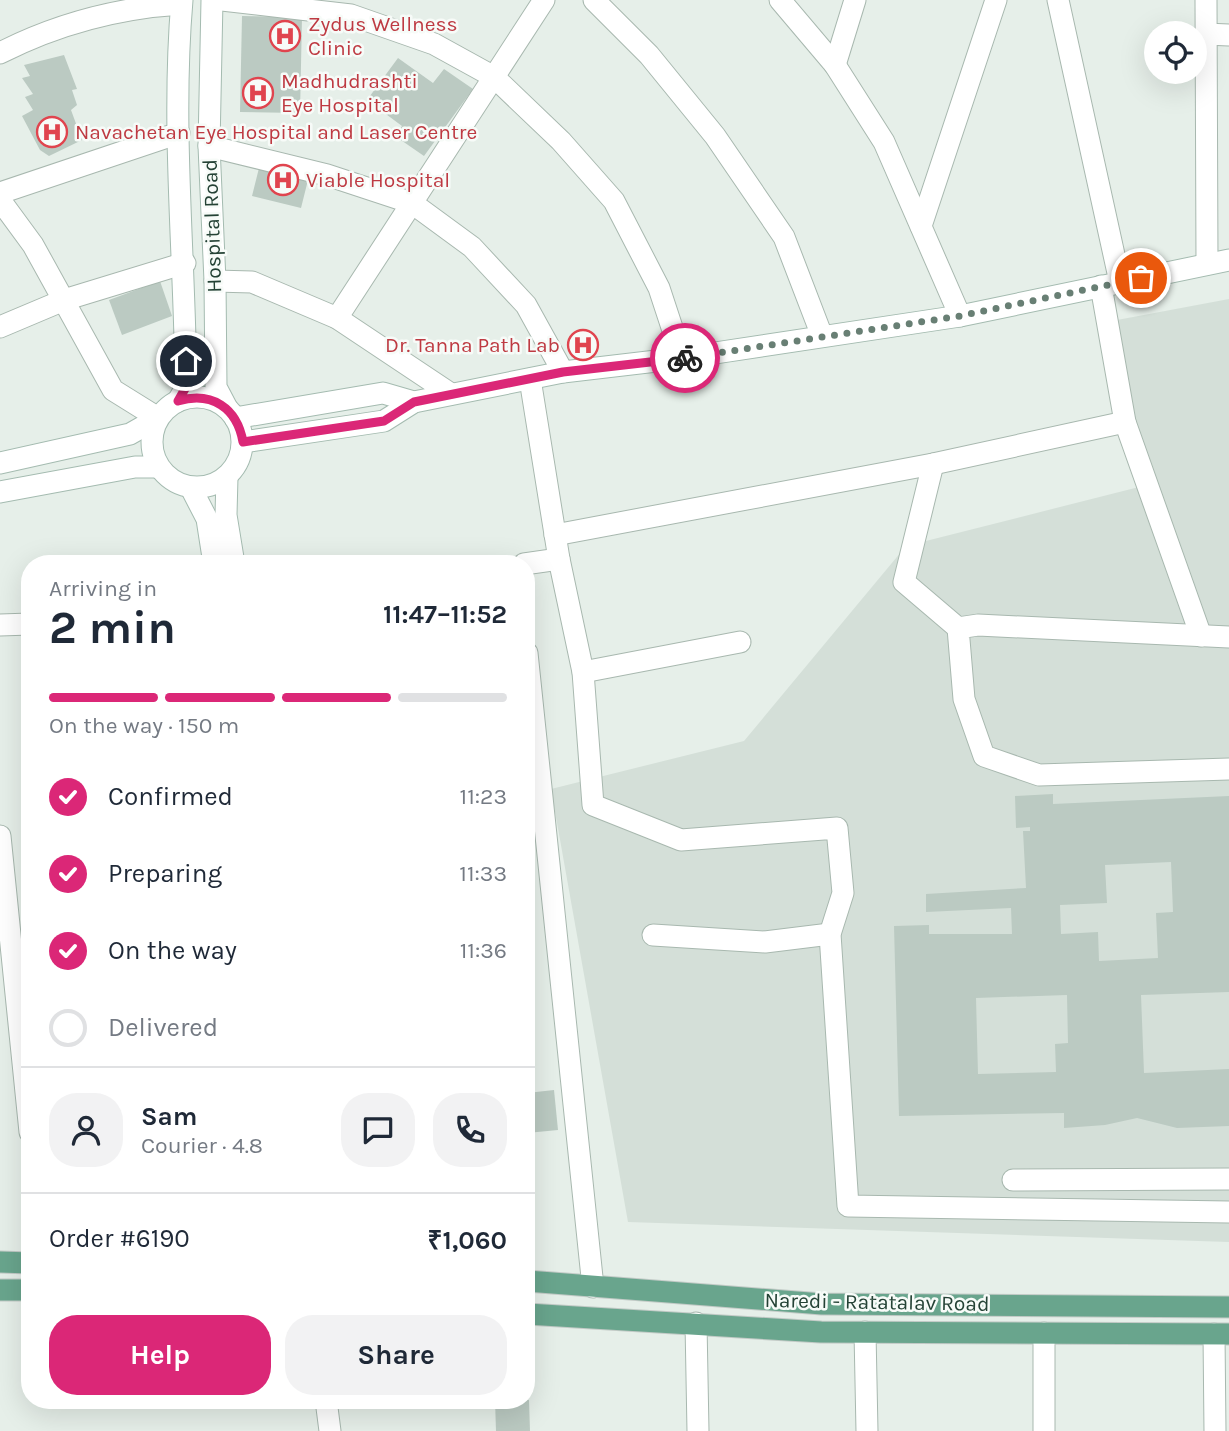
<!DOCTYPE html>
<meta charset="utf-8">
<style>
body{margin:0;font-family:Karla,sans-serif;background:#f2f2f3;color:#1f2937;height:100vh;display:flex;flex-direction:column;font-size:26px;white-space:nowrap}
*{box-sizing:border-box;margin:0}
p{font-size:23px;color:#747a83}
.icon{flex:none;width:38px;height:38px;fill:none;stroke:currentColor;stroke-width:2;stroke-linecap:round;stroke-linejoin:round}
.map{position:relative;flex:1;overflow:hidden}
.panel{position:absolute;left:21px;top:555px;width:514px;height:854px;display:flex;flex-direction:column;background:#fff;border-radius:28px;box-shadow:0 7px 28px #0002}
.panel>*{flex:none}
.tools{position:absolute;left:1144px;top:21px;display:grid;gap:14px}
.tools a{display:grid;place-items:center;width:63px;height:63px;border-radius:50%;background:#fff;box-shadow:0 7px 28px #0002;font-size:35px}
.pin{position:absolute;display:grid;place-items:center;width:60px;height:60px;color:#fff;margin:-30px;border:4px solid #fff;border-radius:50%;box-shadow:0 2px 7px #0007}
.courier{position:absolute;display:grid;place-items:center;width:70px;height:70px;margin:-35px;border:5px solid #db2777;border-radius:50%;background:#fff;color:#222;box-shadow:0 2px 9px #0007}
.overview em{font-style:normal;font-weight:700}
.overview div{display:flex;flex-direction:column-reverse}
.overview{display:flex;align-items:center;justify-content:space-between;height:119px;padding:0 28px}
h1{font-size:46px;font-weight:700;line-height:52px}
.bar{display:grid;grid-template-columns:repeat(4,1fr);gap:10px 7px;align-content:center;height:84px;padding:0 28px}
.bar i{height:9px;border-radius:5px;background:#e0e1e3}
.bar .active{background:#db2777}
.bar p{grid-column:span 4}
.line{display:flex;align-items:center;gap:18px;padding:0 28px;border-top:2px solid #e0e1e3}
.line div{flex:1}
.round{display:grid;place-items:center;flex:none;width:74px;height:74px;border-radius:28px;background:#f2f2f3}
ol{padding:0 28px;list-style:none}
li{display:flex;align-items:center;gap:21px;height:77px}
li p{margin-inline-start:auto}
li .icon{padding:7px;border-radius:50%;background:#db2777;color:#fff;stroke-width:4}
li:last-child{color:#747a83}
li i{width:38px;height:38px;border:4px solid #e0e1e3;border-radius:50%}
.button{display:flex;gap:14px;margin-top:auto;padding:14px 28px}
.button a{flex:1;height:80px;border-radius:28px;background:#db2777;color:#fff;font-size:28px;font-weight:700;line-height:80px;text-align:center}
.button a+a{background:#f2f2f3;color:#1f2937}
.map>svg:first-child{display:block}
.built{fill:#d4dfd8}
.building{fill:#bbcac2;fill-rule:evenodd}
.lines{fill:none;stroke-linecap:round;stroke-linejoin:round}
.street-casing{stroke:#a8b8af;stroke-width:23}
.secondary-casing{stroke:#a4bbb0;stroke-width:23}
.primary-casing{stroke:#c2cac6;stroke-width:23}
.street{stroke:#fff;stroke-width:21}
.secondary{stroke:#fff;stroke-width:21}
.primary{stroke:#69a58d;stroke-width:21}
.done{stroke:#687f74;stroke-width:7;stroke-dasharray:0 12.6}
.route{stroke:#db2777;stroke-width:9}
.labels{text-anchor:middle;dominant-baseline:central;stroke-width:5;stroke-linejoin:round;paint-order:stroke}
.health-label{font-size:21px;fill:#be3a42;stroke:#f7fbf8;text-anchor:start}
.street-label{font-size:21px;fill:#244235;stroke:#f7fbf8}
</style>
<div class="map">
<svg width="1229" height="1431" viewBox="0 0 1229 1431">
<rect width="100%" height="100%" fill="#e6efe9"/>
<polygon class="built" points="1229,299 1229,1242 628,1222 551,789 744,741 906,546 1139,487 1117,320"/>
<g class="building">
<polygon points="242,16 302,17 300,113 240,112"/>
<polygon points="64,55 77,89 72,90 77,105 71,110 82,140 49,156 40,150 22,116 33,110 25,97 33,94 22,78 30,76 24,65"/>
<polygon points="398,58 433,83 444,69 473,89 424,156 395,136 402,126 367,100"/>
<polygon points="260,164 309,176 301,208 252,196"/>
<polygon points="160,281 172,316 122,335 109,300"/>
<path d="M1053,794V804L1229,796V992L1141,995L1144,1073L1229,1069V1126L1177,1128L1137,1118L1105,1125L1064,1128V1113L899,1116L894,926L929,925V934H1012L1011,908L926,912V894L1026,888L1023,831H1030V827L1016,828L1015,796ZM1171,862L1173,912L1156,913L1158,958L1099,961L1098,932L1061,934L1060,905L1107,903L1105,865ZM1067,995L1068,1043L1055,1044L1056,1072L978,1074L976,998Z"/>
<polygon points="554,1090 558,1130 527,1133 527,1093"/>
<polygon points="495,1400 529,1400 530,1431 496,1431"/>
</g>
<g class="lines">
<g class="street-casing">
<g id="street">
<polyline points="222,0 351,15 434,44 494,77 561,141 614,201 659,288 682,358"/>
<polyline points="594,0 649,55 715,136 784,237 822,336"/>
<polyline points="780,0 835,65 884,142 960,316"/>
<polyline points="1058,0 1120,282"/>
<polyline points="1206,0 1207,264"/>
<polyline points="1205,34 1229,35"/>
<path d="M0,53C57,24 117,8 181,4"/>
<polyline points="835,65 855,0"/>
<polyline points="209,146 327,175 412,203 472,247 526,305 563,372"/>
<polyline points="0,193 179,133"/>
<polyline points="0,200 33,245 113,390 158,418"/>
<polyline points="921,226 996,0"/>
<polyline points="215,281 252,282 337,318 451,394"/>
<polyline points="1101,286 1125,422 1201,636"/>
<polyline points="337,318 544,0"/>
<polyline points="0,327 64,300 185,263"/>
<polyline points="530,379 559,559 583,672 593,805 681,840 837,828 843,893 830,934 848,1206 1229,1212"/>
<polyline points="933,464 904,582 958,628"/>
<polyline points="555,535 933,464 1125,422"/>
<polyline points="524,564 559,559"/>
<polyline points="0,625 30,624"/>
<polyline points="1229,637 978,625 958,628 964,699 984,756 1039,775 1229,769"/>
<polyline points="527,653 593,1287"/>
<polyline points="583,672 740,642"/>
<polyline points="0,836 30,1132"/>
<polyline points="653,935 765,942 830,934"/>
<polyline points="1013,1180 1229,1179"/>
<polyline points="696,1323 698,1431"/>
<polyline points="865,1332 867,1431"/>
<polyline points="1044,1333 1044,1431"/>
<polyline points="1214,1334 1215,1431"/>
<polyline points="326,1400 330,1431"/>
</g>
</g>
<g class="secondary-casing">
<g id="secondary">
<polyline points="212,0 209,146 215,281 216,387 227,408"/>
<circle cx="197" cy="442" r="45"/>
<path d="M178,401L186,387C185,259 171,128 182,0"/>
<polyline points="235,418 383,393 414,402"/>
<polyline points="243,442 384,421 414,402 563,372 682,358 960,316 1229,260"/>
<polyline points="0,463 130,434 158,418"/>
<polyline points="227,477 226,515 234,564"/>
<polyline points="191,488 207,519 214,564"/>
<polyline points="0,492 135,467 158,467"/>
</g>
</g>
<g class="primary-casing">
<g id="primary">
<polyline points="0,1262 30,1263"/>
<polyline points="527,1281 822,1304 1229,1307"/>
<polyline points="0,1290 30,1290"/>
<polyline points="527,1314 821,1332 1229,1334"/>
</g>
</g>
<use href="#street" class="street"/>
<use href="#secondary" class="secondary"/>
<use href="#primary" class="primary"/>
</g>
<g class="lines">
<polyline class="done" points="685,358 960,316 1141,278"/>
<path class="route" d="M186,361V387L178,401C212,391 237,408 243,442L384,421L414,402L563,372L685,358"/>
</g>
<defs>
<g id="hospital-ring" transform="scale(1.575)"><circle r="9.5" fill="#f7fbf8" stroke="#e0444e" stroke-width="1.5"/><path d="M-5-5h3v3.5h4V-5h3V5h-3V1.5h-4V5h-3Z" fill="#e0444e"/></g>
</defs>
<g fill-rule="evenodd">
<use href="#hospital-ring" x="285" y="36"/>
<use href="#hospital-ring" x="258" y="93"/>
<use href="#hospital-ring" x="52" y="132"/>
<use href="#hospital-ring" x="283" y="180"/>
<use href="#hospital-ring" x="583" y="345"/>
</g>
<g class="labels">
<g class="health-label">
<text x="308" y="24">Zydus Wellness<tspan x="308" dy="24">Clinic</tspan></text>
<text x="281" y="81">Madhudrashti<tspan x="281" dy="24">Eye Hospital</tspan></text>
<text x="75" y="132">Navachetan Eye Hospital and Laser Centre</text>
<text x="306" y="180">Viable Hospital</text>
<text x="560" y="345" text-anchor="end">Dr. Tanna Path Lab</text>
</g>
<g class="street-label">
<text transform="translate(212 226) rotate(-92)">Hospital Road</text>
<text transform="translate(877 1302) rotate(1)">Naredi - Ratatalav Road</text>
</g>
</g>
</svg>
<div class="tools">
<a><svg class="icon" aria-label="locate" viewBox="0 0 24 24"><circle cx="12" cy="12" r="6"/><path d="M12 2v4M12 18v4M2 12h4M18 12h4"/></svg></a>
</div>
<div class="pin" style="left:1141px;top:278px;background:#ea580c"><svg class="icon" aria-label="bag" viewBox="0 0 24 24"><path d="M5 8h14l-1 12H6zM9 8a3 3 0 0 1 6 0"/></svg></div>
<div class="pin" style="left:186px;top:361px;background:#1f2937"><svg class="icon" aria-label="home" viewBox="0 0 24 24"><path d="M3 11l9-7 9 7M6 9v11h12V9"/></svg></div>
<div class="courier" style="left:685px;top:358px"><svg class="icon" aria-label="bike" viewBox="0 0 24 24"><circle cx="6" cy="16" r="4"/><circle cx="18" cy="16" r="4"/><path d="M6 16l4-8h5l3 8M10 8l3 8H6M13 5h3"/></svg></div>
<section class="panel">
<div class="overview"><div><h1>2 min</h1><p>Arriving in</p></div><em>11:47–11:52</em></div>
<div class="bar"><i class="active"></i><i class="active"></i><i class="active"></i><i></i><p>On the way · 150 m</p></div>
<ol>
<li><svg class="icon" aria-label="check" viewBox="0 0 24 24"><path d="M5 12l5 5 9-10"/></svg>Confirmed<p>11:23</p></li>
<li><svg class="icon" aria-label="check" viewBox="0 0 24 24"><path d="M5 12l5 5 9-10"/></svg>Preparing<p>11:33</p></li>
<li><svg class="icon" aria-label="check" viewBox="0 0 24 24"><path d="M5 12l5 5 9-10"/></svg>On the way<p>11:36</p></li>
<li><i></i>Delivered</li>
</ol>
<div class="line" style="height:126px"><a class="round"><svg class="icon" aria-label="person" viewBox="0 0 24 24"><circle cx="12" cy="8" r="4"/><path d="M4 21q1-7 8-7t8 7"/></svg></a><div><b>Sam</b><p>Courier · 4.8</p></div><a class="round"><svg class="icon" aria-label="chat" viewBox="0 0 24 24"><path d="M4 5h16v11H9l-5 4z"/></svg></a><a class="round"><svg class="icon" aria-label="phone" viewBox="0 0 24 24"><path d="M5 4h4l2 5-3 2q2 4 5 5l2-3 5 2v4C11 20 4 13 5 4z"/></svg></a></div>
<div class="line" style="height:91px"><div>Order #6190</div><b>₹1,060</b></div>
<div class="button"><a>Help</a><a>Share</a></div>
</section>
</div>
